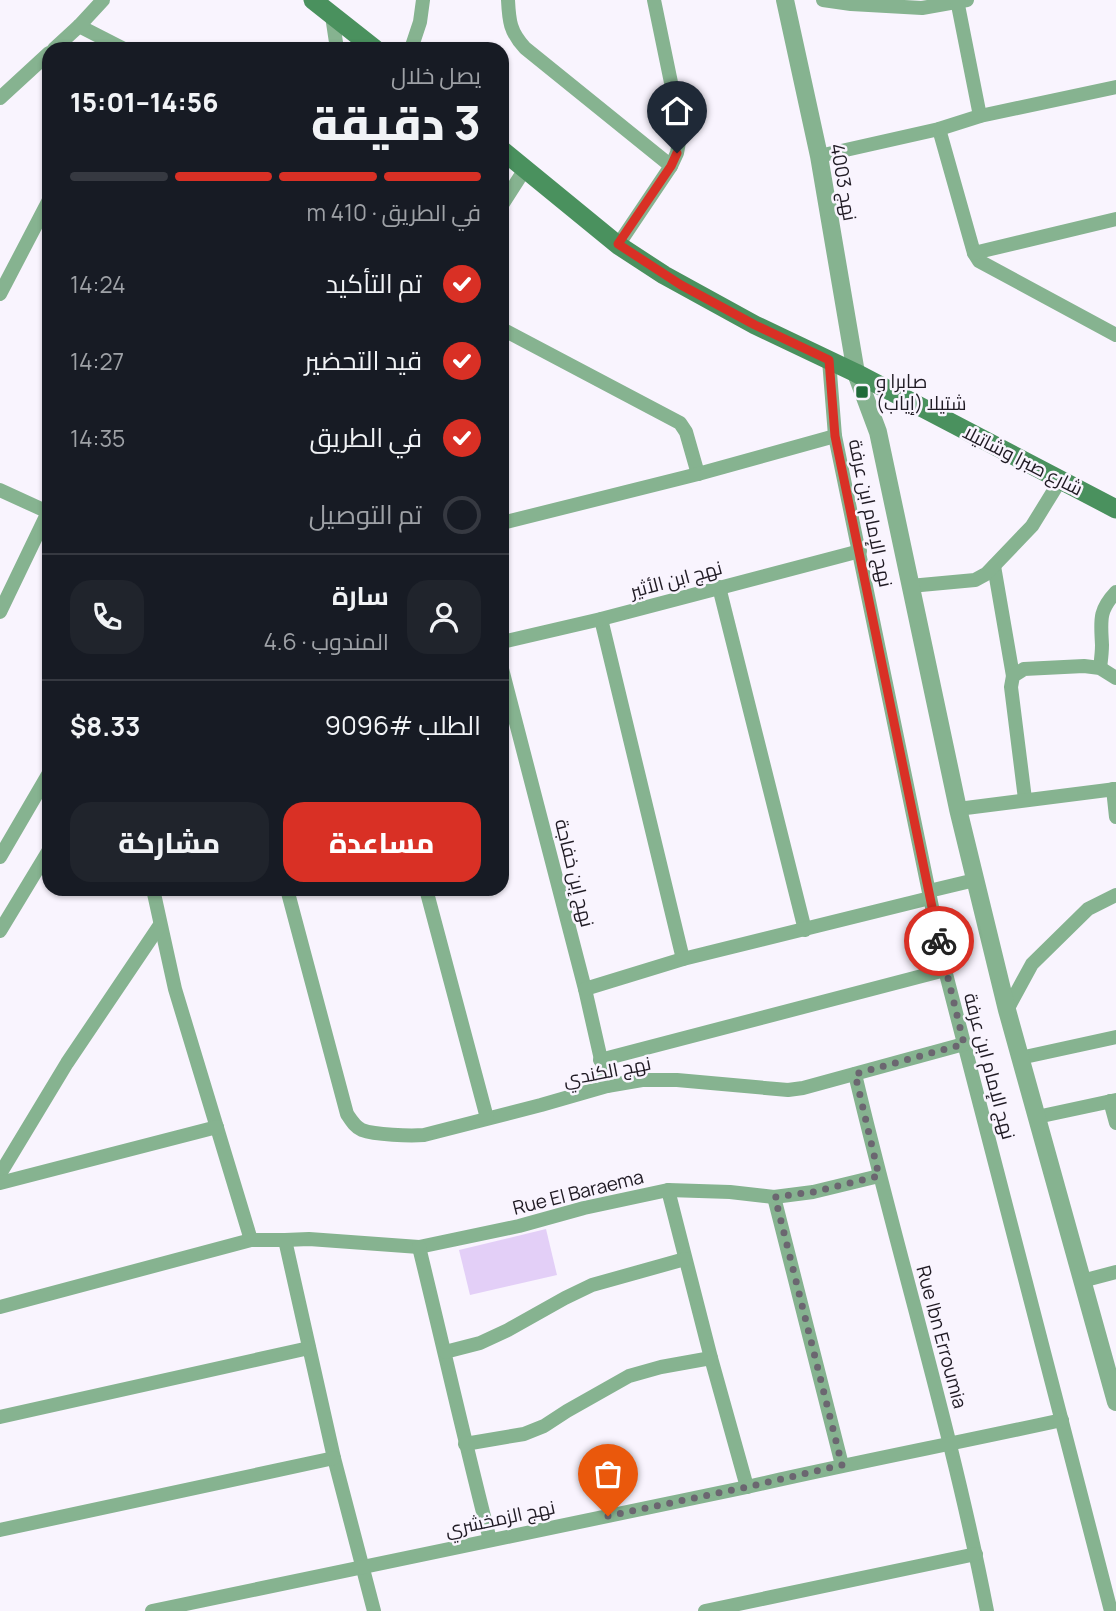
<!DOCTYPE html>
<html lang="ar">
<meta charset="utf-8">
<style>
body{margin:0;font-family:Manrope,Cairo,sans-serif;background:#20242c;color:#f1f3f6;direction:rtl;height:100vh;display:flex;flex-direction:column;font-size:26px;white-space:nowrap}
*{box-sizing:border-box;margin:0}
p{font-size:23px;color:#9ea1a6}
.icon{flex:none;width:38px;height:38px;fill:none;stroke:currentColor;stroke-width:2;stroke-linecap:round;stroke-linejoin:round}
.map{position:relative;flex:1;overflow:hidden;direction:ltr}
.drawer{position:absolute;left:42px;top:42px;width:467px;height:854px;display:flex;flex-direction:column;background:#171b24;border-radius:21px;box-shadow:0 2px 5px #0004;direction:rtl}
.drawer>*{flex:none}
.pin{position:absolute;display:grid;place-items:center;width:60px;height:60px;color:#fff;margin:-72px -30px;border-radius:50% 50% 50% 0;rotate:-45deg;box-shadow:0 0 7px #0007}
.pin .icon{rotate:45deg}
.courier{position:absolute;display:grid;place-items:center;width:70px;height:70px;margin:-35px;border:5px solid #d93025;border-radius:50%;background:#fff;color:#222;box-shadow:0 2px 9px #0007}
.head em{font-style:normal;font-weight:800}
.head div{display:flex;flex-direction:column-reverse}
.head{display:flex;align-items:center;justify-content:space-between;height:119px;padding:0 28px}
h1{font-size:46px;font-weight:800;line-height:52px}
.bar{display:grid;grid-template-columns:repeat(4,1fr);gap:10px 7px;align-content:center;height:84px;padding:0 28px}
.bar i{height:9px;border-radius:5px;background:#363941}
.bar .on{background:#d93025}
.bar p{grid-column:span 4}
.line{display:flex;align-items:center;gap:18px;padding:0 28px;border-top:2px solid #363941}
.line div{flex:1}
.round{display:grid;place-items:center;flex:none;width:74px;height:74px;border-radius:21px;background:#20242c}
ol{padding:0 28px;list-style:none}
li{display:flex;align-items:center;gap:21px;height:77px}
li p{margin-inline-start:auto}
li .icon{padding:7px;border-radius:50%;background:#d93025;color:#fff;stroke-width:4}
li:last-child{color:#9ea1a6}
li i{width:38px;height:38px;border:4px solid #363941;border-radius:50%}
.action{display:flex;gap:14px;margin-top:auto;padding:14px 28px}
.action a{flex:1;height:80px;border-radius:21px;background:#d93025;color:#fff;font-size:28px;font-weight:800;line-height:80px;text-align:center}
.action a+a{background:#20242c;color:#f1f3f6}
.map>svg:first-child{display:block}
.building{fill:#e3cff7}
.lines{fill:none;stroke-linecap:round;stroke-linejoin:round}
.minor{stroke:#86b390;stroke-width:14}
.tertiary{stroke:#86b390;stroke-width:18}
.secondary{stroke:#4a915e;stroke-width:19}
.done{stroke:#6b6670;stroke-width:7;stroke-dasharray:0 12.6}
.route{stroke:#d93025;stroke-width:9}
.poi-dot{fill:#1f6a39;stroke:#f9f4fe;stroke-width:2.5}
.labels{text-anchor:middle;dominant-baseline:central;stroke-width:5;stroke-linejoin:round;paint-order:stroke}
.street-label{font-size:19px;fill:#1f1a23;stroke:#f9f4fe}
.poi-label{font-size:19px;fill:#1f1a23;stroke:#f9f4fe;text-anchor:start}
</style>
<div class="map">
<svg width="1116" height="1611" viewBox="0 0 1116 1611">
<rect width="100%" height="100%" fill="#f9f4fe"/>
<polygon class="building" points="546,1229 557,1275 470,1295 459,1250"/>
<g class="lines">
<g class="minor">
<path d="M508,0C509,21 510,32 525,48L671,166"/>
<polyline points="823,0 851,4 922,8 967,0"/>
<polyline points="957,0 980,116"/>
<polyline points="332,16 337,49"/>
<polyline points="79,26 124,49"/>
<polyline points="54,49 79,26 103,0"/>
<polyline points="411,49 420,22 423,0"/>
<polyline points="0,98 49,53"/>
<polyline points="939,129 974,253 979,261 1116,335"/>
<polyline points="819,156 939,129 980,116 1116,87"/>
<polyline points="502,205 525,169"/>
<polyline points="618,245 671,166 677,153 681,131 654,0"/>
<polyline points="974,253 1116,219"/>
<polyline points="0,294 49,200"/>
<polyline points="502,329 680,423 686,432 698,474"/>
<polyline points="829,360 835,436 945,970 1111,1611"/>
<polyline points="0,490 48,512"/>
<polyline points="502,523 698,474 835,436"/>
<polyline points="994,566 1013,676"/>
<polyline points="910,586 975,580 986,574 1032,526 1061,479"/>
<polyline points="719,587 805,930"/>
<polyline points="0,612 49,510"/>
<polyline points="601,619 683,959"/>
<polyline points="502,642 601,619 860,551"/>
<path d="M1100,668C1101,660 1102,653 1102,645C1101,621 1098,611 1116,592"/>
<polyline points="502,669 585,989 607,1086"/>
<polyline points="1113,789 1116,817"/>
<polyline points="1025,799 1011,687 1013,676 1024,669 1084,666 1100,668 1116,678"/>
<polyline points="958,809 1116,789"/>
<polyline points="0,857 49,773"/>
<polyline points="153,889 175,989 251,1240"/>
<path d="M287,889L347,1114C351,1120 355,1127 362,1130C375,1135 410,1136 424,1135L541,1105L607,1086L642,1080H677L788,1090L803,1088L964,1044"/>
<polyline points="426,889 487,1118"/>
<polyline points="929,891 975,880"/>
<polyline points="0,931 49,850"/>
<polyline points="585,989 683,959 930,898"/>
<polyline points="1007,1010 1032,964 1088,909 1116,895"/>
<polyline points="1020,1058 1116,1037"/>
<polyline points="600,1060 945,970"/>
<path d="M855,1074C897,1253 952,1430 987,1611"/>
<polyline points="1110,1101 1116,1123"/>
<polyline points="1037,1117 1116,1100"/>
<polyline points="0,1174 67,1063 160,925"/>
<polyline points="0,1183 217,1127"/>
<polyline points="668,1190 711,1358 747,1487"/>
<polyline points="774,1197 842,1465"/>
<polyline points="285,1240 309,1239 419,1247 519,1226 584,1208 668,1190 730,1192 774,1197 813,1192 879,1176"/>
<path d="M419,1247C443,1345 465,1443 490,1540"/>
<polyline points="1082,1281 1116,1272"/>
<polyline points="0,1307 251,1240 285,1240 334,1458 374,1611"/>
<polyline points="445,1352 480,1343 508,1330 565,1298 592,1285 685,1259"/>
<polyline points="0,1417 309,1348"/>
<polyline points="465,1444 524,1434 544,1426 567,1411 629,1376 661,1367 711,1358"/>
<polyline points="0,1530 334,1458"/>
<path d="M152,1611L747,1487C852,1463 957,1443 1062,1420"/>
<polyline points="705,1611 976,1554"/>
</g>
<polyline class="tertiary" points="785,0 819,156 856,373 878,432 958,809 1007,1010 1116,1402"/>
<g class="secondary">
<polyline points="313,0 375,49"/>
<polyline points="502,150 618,245 664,275 755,325 856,373 1116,509"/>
</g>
</g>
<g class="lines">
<polyline class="done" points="608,1516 747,1487 842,1465 775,1197 813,1192 879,1176 855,1074 964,1044 939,941"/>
<polyline class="route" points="677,153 671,166 618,244 681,285 755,325 829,360 835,436 939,941"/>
</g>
<rect class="poi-dot" x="855" y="385" width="14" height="14" rx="3.5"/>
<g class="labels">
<g class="street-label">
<text transform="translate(844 182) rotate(80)">نهج 4003</text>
<text transform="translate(1023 460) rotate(27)">شارع صبرا وشاتيلا</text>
<text transform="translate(871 513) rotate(78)">نهج الإمام ابن عرفة</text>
<text transform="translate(676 579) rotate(-15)">نهج ابن الأثير</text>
<text transform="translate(575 873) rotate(76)">نهج إبن خفاجة</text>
<text transform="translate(990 1066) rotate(75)">نهج الإمام ابن عرفة</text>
<text transform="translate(607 1071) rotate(-11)">نهج الكندي</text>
<text transform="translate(578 1192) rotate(-14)">Rue El Baraema</text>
<text transform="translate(942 1337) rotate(75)">Rue Ibn Erroumia</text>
<text transform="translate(500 1518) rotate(-12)">نهج الزمخشري</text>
</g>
<g class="poi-label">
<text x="876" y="381">صابرا و<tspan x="876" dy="22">شتيلا (إياب)</tspan></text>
</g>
</g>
</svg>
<div class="pin" style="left:608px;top:1516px;background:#ea580c"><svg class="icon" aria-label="bag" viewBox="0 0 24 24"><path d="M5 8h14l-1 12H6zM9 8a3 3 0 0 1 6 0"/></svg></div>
<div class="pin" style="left:677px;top:153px;background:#1f2937"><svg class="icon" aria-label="home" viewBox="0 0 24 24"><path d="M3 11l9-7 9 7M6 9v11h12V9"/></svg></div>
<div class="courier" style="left:939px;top:941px"><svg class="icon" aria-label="bike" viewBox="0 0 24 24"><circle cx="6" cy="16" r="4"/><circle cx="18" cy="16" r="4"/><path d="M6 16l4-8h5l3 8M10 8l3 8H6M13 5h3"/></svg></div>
<section class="drawer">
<div class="head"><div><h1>3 دقيقة</h1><p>يصل خلال</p></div><em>14:56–15:01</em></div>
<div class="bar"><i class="on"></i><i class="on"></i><i class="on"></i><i></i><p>في الطريق · 410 m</p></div>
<ol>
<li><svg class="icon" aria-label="check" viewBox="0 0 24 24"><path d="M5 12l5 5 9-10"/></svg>تم التأكيد<p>14:24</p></li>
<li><svg class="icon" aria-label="check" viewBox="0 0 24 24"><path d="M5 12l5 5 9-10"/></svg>قيد التحضير<p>14:27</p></li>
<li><svg class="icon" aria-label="check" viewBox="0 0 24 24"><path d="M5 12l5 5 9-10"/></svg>في الطريق<p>14:35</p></li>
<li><i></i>تم التوصيل</li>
</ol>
<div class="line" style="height:126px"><a class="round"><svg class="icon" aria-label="person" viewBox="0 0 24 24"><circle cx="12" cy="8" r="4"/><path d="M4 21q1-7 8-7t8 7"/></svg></a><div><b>سارة</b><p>المندوب · 4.6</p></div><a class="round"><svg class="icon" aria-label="phone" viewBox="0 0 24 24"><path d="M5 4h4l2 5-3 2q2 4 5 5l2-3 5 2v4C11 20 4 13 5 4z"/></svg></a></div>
<div class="line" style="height:91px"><div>الطلب #9096</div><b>$8.33</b></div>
<div class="action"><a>مساعدة</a><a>مشاركة</a></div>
</section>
</div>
